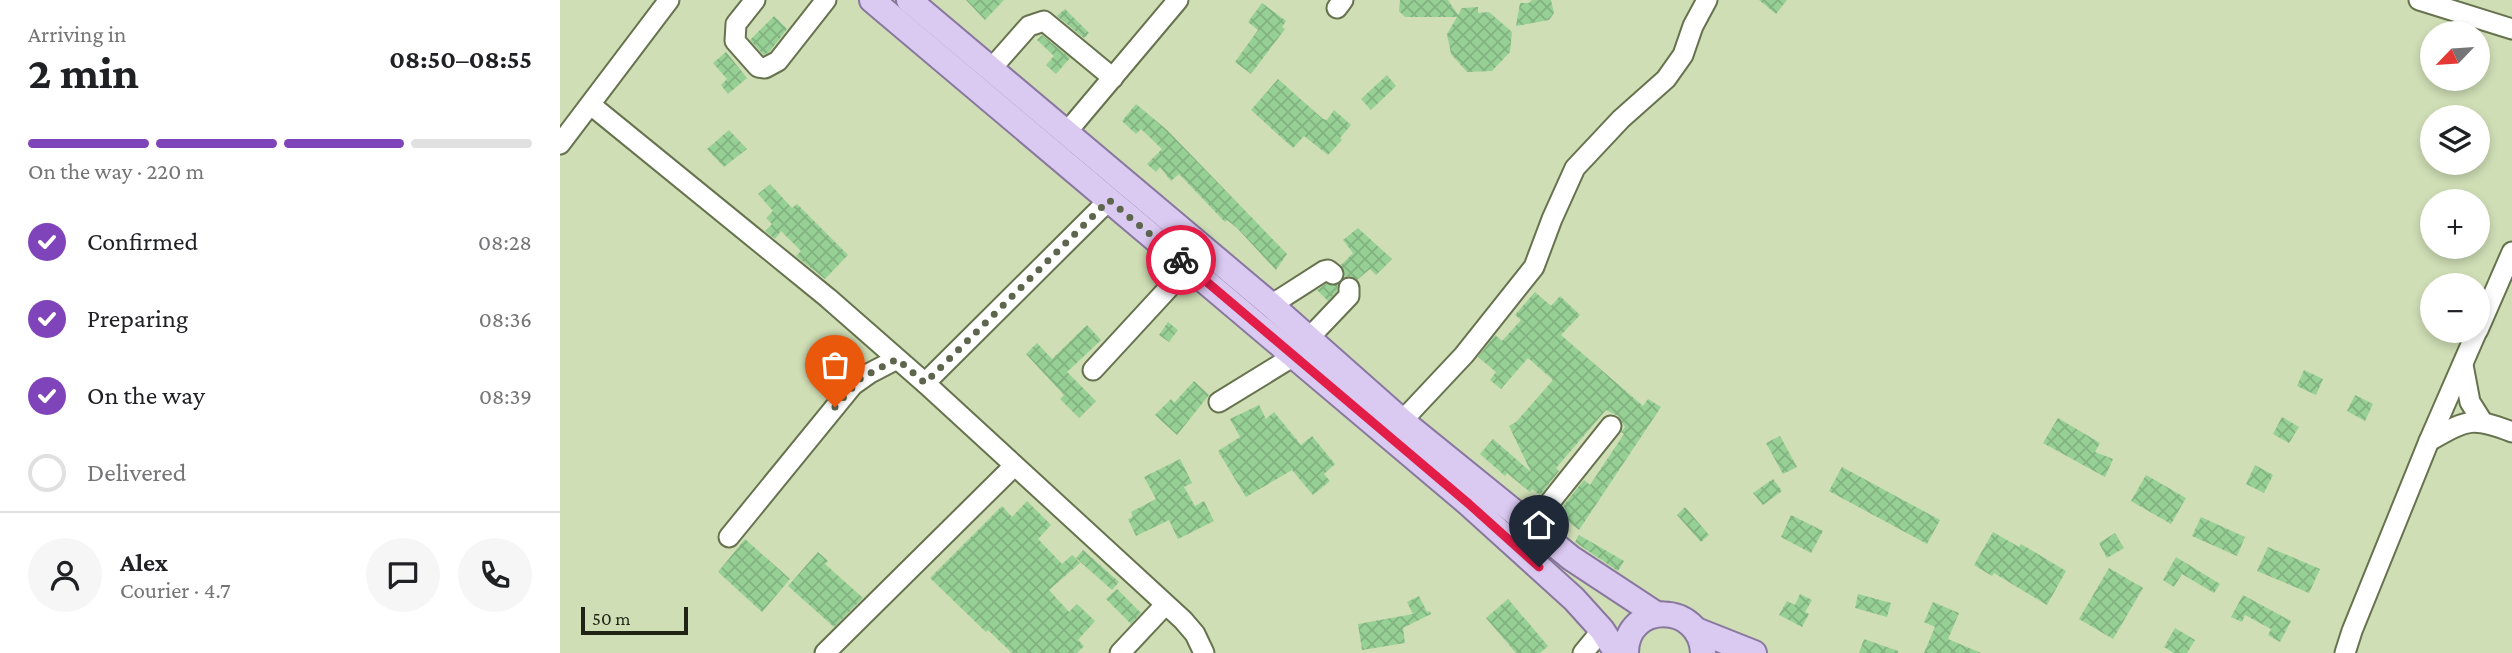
<!DOCTYPE html>
<meta charset="utf-8">
<style>
body{margin:0;font-family:"Crimson Pro",serif;background:#f6f6f6;color:#202124;height:100vh;display:flex;flex-direction:column;font-size:26px;white-space:nowrap}
*{box-sizing:border-box;margin:0}
p{font-size:23px;color:#757577}
.icon{flex:none;width:38px;height:38px;fill:none;stroke:currentColor;stroke-width:2;stroke-linecap:round;stroke-linejoin:round}
.map{position:relative;flex:1;overflow:hidden}
.side{display:flex;flex-direction:column;background:#fff;width:560px}
.side>*{flex:none}
.needle{width:46px;rotate:245deg}
.buttons{position:absolute;left:1860px;top:21px;display:grid;gap:14px}
.buttons a{display:grid;place-items:center;width:70px;height:70px;border-radius:50%;background:#fff;box-shadow:0 4px 10px #0003;font-size:35px}
.scale{position:absolute;left:21px;bottom:18px;width:107px;box-sizing:border-box;padding-left:7px;border:4px solid #1f2415;border-top:0;font-size:19px;line-height:24px;white-space:nowrap;color:#1f2415;-webkit-text-stroke:5px #cfdeb5;paint-order:stroke}
.pin{position:absolute;display:grid;place-items:center;width:60px;height:60px;color:#fff;margin:-72px -30px;border-radius:50% 50% 50% 0;rotate:-45deg;box-shadow:0 0 7px #0007}
.pin .icon{rotate:45deg}
.courier{position:absolute;display:grid;place-items:center;width:70px;height:70px;margin:-35px;border:5px solid #e11d48;border-radius:50%;background:#fff;color:#222;box-shadow:0 2px 9px #0007}
.head em{font-style:normal;font-weight:700}
.head div{display:flex;flex-direction:column-reverse}
.head{display:flex;align-items:center;justify-content:space-between;height:119px;padding:0 28px}
h1{font-size:46px;font-weight:700;line-height:52px}
.bar{display:grid;grid-template-columns:repeat(4,1fr);gap:10px 7px;align-content:center;height:84px;padding:0 28px}
.bar i{height:9px;border-radius:5px;background:#e0e0e0}
.bar .active{background:#8044ba}
.bar p{grid-column:span 4}
.line{display:flex;align-items:center;gap:18px;padding:0 28px;border-top:2px solid #e0e0e0}
.line div{flex:1}
.round{display:grid;place-items:center;flex:none;width:74px;height:74px;border-radius:37px;background:#f6f6f6}
ol{padding:0 28px;list-style:none}
li{display:flex;align-items:center;gap:21px;height:77px}
li p{margin-inline-start:auto}
li .icon{padding:7px;border-radius:50%;background:#8044ba;color:#fff;stroke-width:4}
li:last-child{color:#757577}
li i{width:38px;height:38px;border:4px solid #e0e0e0;border-radius:50%}
main{display:flex;flex:1;min-height:0}
.map>svg:first-child{display:block}
.building{fill:url(#building-cross-hatch)}
.lines{fill:none;stroke-linecap:round;stroke-linejoin:round}
.minor-casing{stroke:#66734e;stroke-width:23}
.major-casing{stroke:#89789e;stroke-width:28}
.minor{stroke:#fff;stroke-width:19}
.major{stroke:#dac9f1;stroke-width:24}
.done{stroke:#5d654d;stroke-width:7;stroke-dasharray:0 12.6}
.route{stroke:#e11d48;stroke-width:9}
</style>
<main>
<section class="side">
<div class="head"><div><h1>2 min</h1><p>Arriving in</p></div><em>08:50–08:55</em></div>
<div class="bar"><i class="active"></i><i class="active"></i><i class="active"></i><i></i><p>On the way · 220 m</p></div>
<ol>
<li><svg class="icon" aria-label="check" viewBox="0 0 24 24"><path d="M5 12l5 5 9-10"/></svg>Confirmed<p>08:28</p></li>
<li><svg class="icon" aria-label="check" viewBox="0 0 24 24"><path d="M5 12l5 5 9-10"/></svg>Preparing<p>08:36</p></li>
<li><svg class="icon" aria-label="check" viewBox="0 0 24 24"><path d="M5 12l5 5 9-10"/></svg>On the way<p>08:39</p></li>
<li><i></i>Delivered</li>
</ol>
<div class="line" style="height:126px"><a class="round"><svg class="icon" aria-label="person" viewBox="0 0 24 24"><circle cx="12" cy="8" r="4"/><path d="M4 21q1-7 8-7t8 7"/></svg></a><div><b>Alex</b><p>Courier · 4.7</p></div><a class="round"><svg class="icon" aria-label="chat" viewBox="0 0 24 24"><path d="M4 5h16v11H9l-5 4z"/></svg></a><a class="round"><svg class="icon" aria-label="phone" viewBox="0 0 24 24"><path d="M5 4h4l2 5-3 2q2 4 5 5l2-3 5 2v4C11 20 4 13 5 4z"/></svg></a></div>
</section>
<div class="map">
<svg width="1952" height="653" viewBox="0 0 1952 653">
<defs>
<pattern id="building-cross-hatch" width="8" height="8" patternUnits="userSpaceOnUse" patternTransform="scale(1.75)"><rect width="8" height="8" fill="#96d095"/><path d="M0 0l8 8M0 8l8-8" fill="none" stroke="#81b280"/></pattern>
</defs>
<rect width="100%" height="100%" fill="#cfdeb5"/>
<g class="building">
<polygon points="406,0 444,0 425,20"/>
<polygon points="840,0 888,0 898,15 902,8 918,7 918,13 929,12 952,32 950,52 932,71 907,72 891,54 887,34 897,17 845,17 839,11"/>
<polygon points="972,0 991,0 994,13 989,20 956,26 960,3 969,3"/>
<polygon points="1199,0 1227,0 1216,14"/>
<polygon points="702,3 726,21 722,27 725,29 691,74 675,62 698,30 688,22"/>
<polygon points="505,9 529,33 524,38 497,16"/>
<polygon points="214,16 227,29 210,51 204,55 190,40"/>
<polygon points="482,35 510,58 496,74 486,65 494,56 477,40"/>
<polygon points="166,52 187,78 168,94 161,85 167,79 153,63"/>
<polygon points="827,75 836,86 811,110 801,99"/>
<polygon points="718,79 763,119 767,120 774,110 791,125 780,138 782,140 768,155 744,136 733,148 691,110"/>
<polygon points="576,104 607,130 727,254 716,270 677,228 667,220 665,222 619,174 611,181 600,167 596,172 587,164 602,149 581,129 576,134 562,121"/>
<polygon points="169,130 187,149 164,167 147,149"/>
<polygon points="210,184 232,208 237,204 288,255 265,279 236,256 241,251 221,231 215,239 205,231 212,224 206,218 213,211 198,194"/>
<polygon points="798,228 832,259 816,275 810,269 797,280 790,276 785,277 781,265 793,253 783,240"/>
<polygon points="766,284 777,285 777,291 768,301 757,290"/>
<polygon points="975,292 991,306 1000,296 1020,315 1001,335 1083,406 1088,399 1101,407 1019,530 1000,515 1005,508 1003,506 1024,480 1030,485 1064,434 1061,432 1065,427 1058,416 1046,410 996,468 999,471 980,495 972,489 970,492 947,473 945,476 920,454 933,439 971,472 949,426 956,422 993,380 968,358 941,389 930,380 936,372 918,357 935,335 942,341 961,320 955,315"/>
<polygon points="608,322 618,330 609,342 599,335"/>
<polygon points="527,325 541,340 507,372 536,401 519,418 500,399 504,395 466,354 477,343 492,359"/>
<polygon points="1744,370 1763,379 1756,395 1737,386"/>
<polygon points="634,381 649,395 617,435 595,415 611,399 614,403"/>
<polygon points="1795,395 1813,404 1805,421 1787,411"/>
<polygon points="699,405 706,419 714,412 741,445 752,436 775,464 764,474 770,481 753,495 732,470 686,497 658,451 680,437 670,419"/>
<polygon points="1722,417 1739,427 1729,443 1713,434"/>
<polygon points="1498,418 1540,443 1535,452 1553,459 1545,477 1483,443"/>
<polygon points="1220,436 1237,467 1223,474 1206,443"/>
<polygon points="620,459 632,483 624,487 635,506 644,501 654,521 618,539 609,520 576,536 568,519 573,517 571,512 596,499 584,477"/>
<polygon points="1695,465 1713,475 1704,493 1686,484"/>
<polygon points="1282,467 1380,520 1367,544 1269,491"/>
<polygon points="1586,475 1626,498 1611,524 1571,501"/>
<polygon points="1213,479 1222,491 1203,505 1193,493"/>
<polygon points="467,501 491,525 478,539 502,564 512,555 520,563 489,590 509,612 517,604 535,621 518,640 524,646 517,653 452,653 428,630 426,632 370,578 442,506 452,517"/>
<polygon points="1125,507 1149,535 1141,542 1117,515"/>
<polygon points="1231,515 1263,531 1251,553 1221,537"/>
<polygon points="1641,517 1685,537 1677,556 1632,536"/>
<polygon points="1433,532 1459,547 1461,544 1506,571 1487,605 1434,573 1432,576 1414,565"/>
<polygon points="1555,533 1564,548 1547,558 1539,543"/>
<polygon points="1019,535 1064,561 1058,571 1015,542"/>
<polygon points="185,539 230,579 202,612 158,572"/>
<polygon points="1708,547 1760,569 1749,593 1697,571"/>
<polygon points="523,550 559,582 552,590 516,558"/>
<polygon points="258,552 268,561 265,564 303,598 274,627 228,586"/>
<polygon points="1616,557 1660,584 1654,593 1622,574 1614,587 1603,580"/>
<polygon points="1549,568 1583,588 1553,639 1519,619"/>
<polygon points="557,589 581,613 571,624 546,599"/>
<polygon points="1240,594 1252,600 1245,612 1249,614 1242,627 1219,615 1227,601 1235,605"/>
<polygon points="1298,594 1331,603 1327,617 1295,608"/>
<polygon points="1683,595 1731,621 1720,642 1708,635 1711,629 1685,615 1682,622 1671,617"/>
<polygon points="859,596 867,612 870,611 871,614 843,628 845,643 802,650 798,624 853,614 847,602"/>
<polygon points="948,599 988,646 980,653 956,653 926,618"/>
<polygon points="1373,602 1399,613 1388,639 1421,653 1364,653 1375,627 1364,622"/>
<polygon points="1615,628 1635,640 1627,653 1614,653 1604,647"/>
<polygon points="1304,639 1338,651 1338,653 1299,653"/>
</g>
<g class="lines">
<g class="minor-casing">
<g id="minor">
<polyline points="195,0 176,24 175,41 198,67 205,68 218,61 266,0"/>
<polyline points="1859,0 1952,29"/>
<polyline points="777,8 783,0"/>
<polyline points="431,69 469,26 484,21 553,78"/>
<polyline points="31,105 268,298 365,383"/>
<polyline points="506,133 618,0"/>
<polyline points="0,144 109,0"/>
<polyline points="549,200 365,383 623,620 635,634 644,653"/>
<polyline points="711,305 764,271 768,270 773,274"/>
<polyline points="1918,330 1952,252"/>
<polyline points="749,338 789,296 789,288"/>
<polyline points="1903,365 1910,402 1922,421"/>
<polyline points="533,370 628,267"/>
<polyline points="659,402 734,356"/>
<polyline points="842,421 904,355 974,267 992,219 1015,168 1061,119 1106,79 1123,55 1133,26 1147,0"/>
<path d="M1869,441C1907,420 1911,416 1952,432"/>
<polyline points="971,526 1051,426"/>
<polyline points="169,537 293,385 310,373 337,359"/>
<polyline points="265,653 454,466"/>
<polyline points="560,653 605,605"/>
<polyline points="1023,653 1042,630"/>
<polyline points="1785,653 1792,631 1869,441 1917,331"/>
</g>
</g>
<g class="major-casing">
<g id="major">
<polyline points="312,0 909,504 1014,599 1042,630 1057,653"/>
<polyline points="349,0 711,305 842,421 1011,558 1096,614"/>
<polyline points="1136,630 1194,653"/>
<path d="M1066,653C1066,601 1141,602 1143,653"/>
</g>
</g>
<use href="#minor" class="minor"/>
<use href="#major" class="major"/>
</g>
<g class="lines">
<polyline class="done" points="275,407 301,378 337,359 365,383 549,200 621,260"/>
<polyline class="route" points="621,260 909,504 979,567"/>
</g>
</svg>
<div class="buttons">
<a><svg class="needle" viewBox="-14 -14 28 28"><path d="M0-13l5 13h-10z" fill="#e53935"/><path d="M0 13l5-13h-10z" fill="#757577"/></svg></a>
<a><svg class="icon" aria-label="layers" viewBox="0 0 24 24"><path d="M12 4l9 5-9 5-9-5zM3 14l9 5 9-5"/></svg></a>
<a>+</a>
<a>−</a>
</div>
<div class="scale">50 m</div>
<div class="pin" style="left:275px;top:407px;background:#ea580c"><svg class="icon" aria-label="bag" viewBox="0 0 24 24"><path d="M5 8h14l-1 12H6zM9 8a3 3 0 0 1 6 0"/></svg></div>
<div class="pin" style="left:979px;top:567px;background:#1f2937"><svg class="icon" aria-label="home" viewBox="0 0 24 24"><path d="M3 11l9-7 9 7M6 9v11h12V9"/></svg></div>
<div class="courier" style="left:621px;top:260px"><svg class="icon" aria-label="bike" viewBox="0 0 24 24"><circle cx="6" cy="16" r="4"/><circle cx="18" cy="16" r="4"/><path d="M6 16l4-8h5l3 8M10 8l3 8H6M13 5h3"/></svg></div>
</div>
</main>
